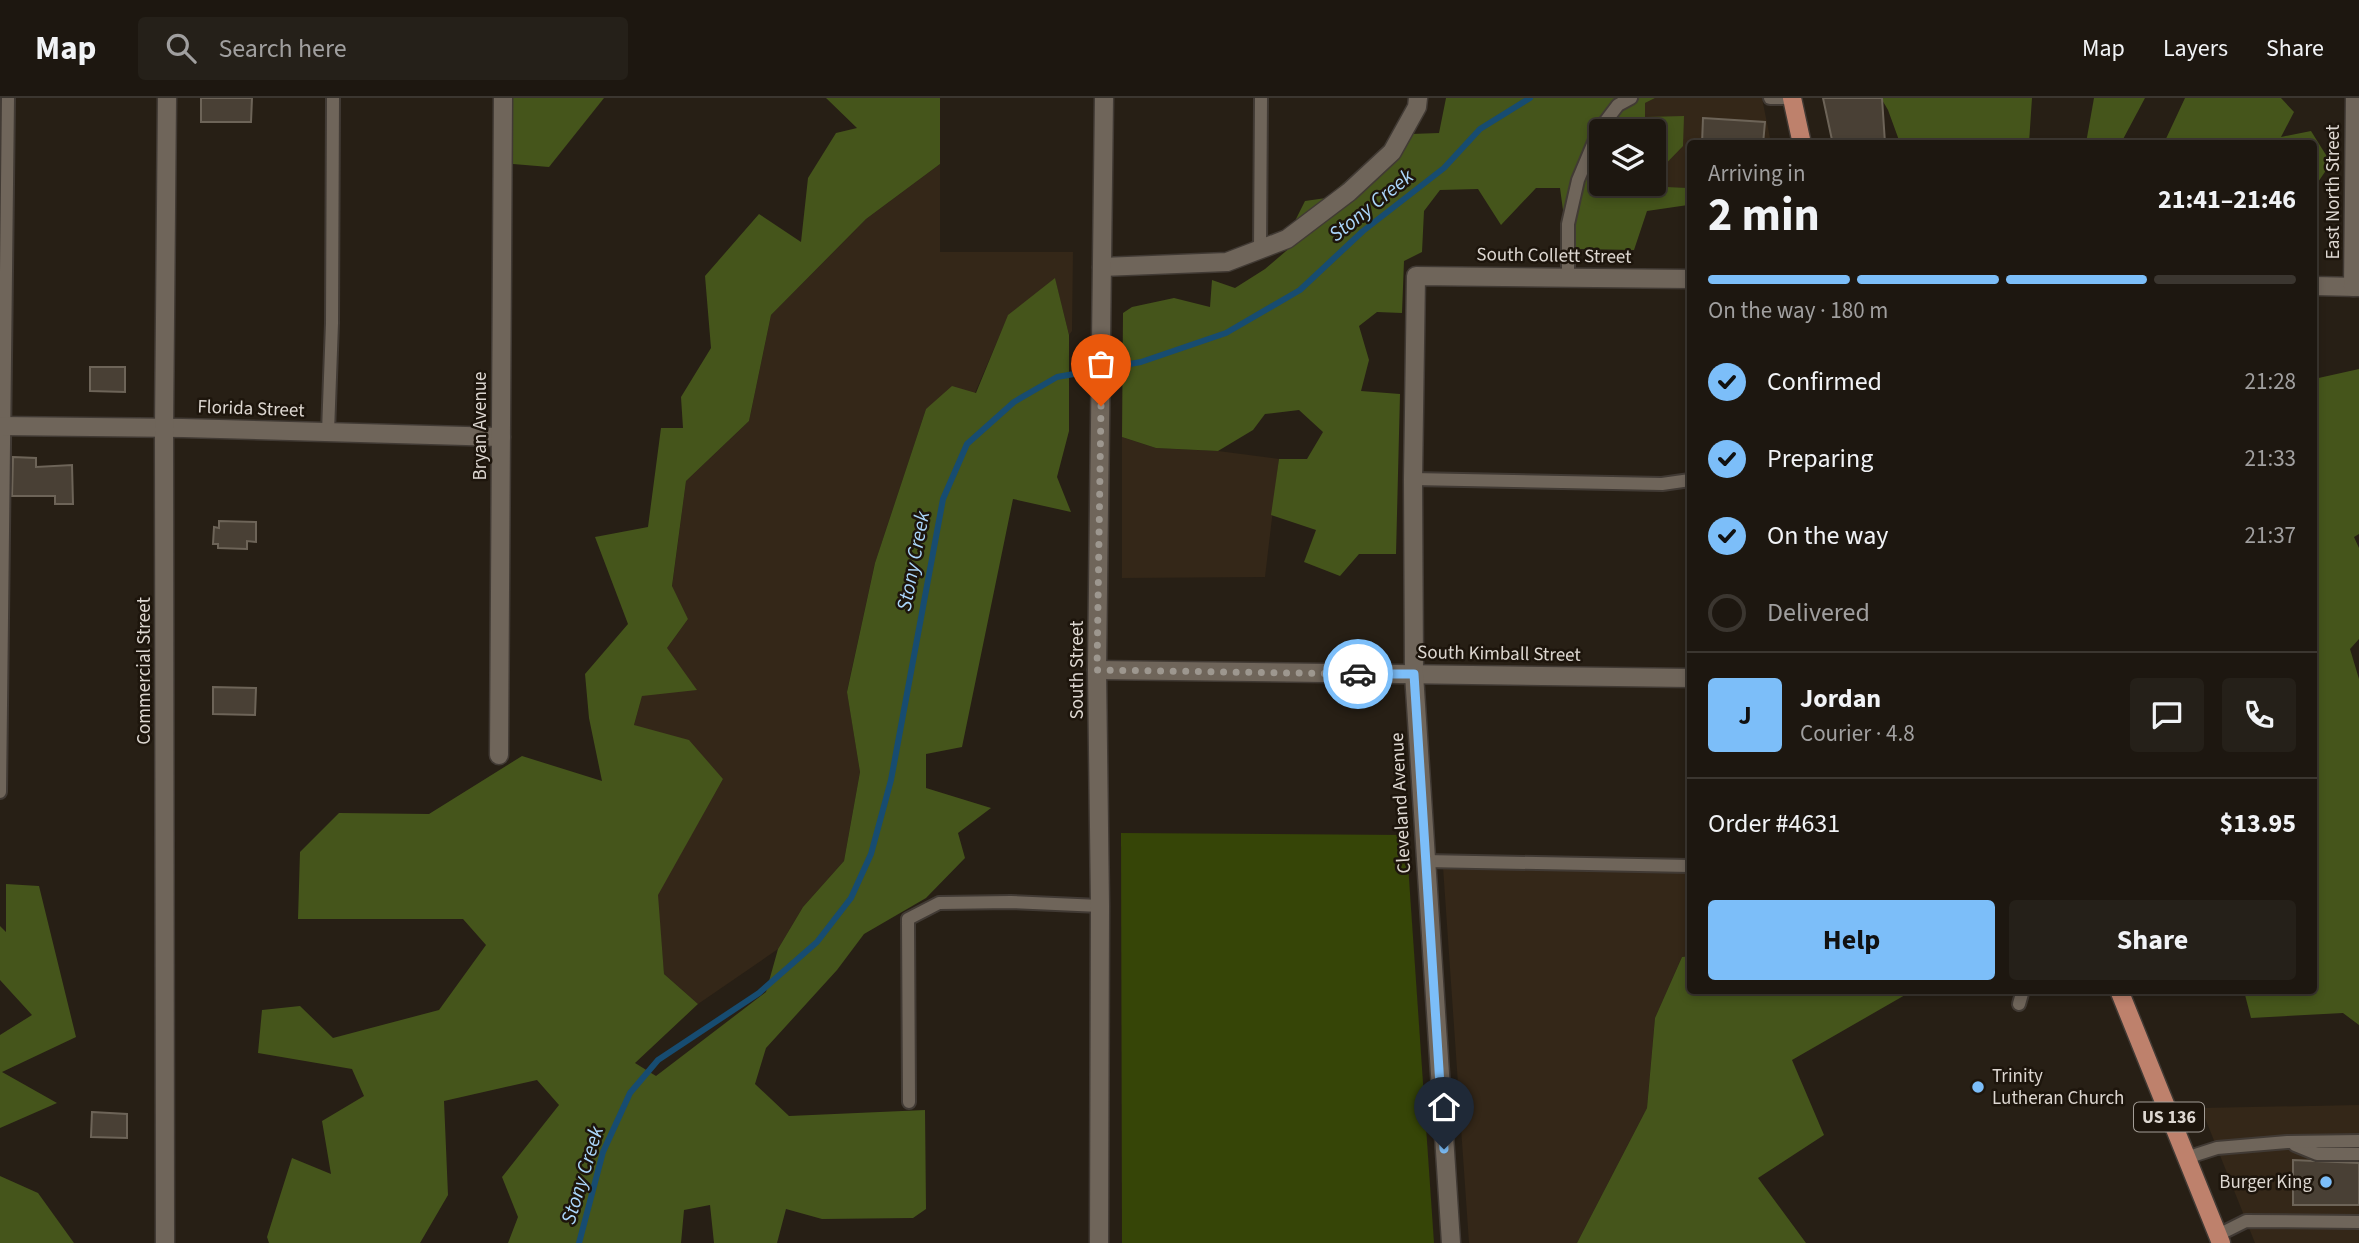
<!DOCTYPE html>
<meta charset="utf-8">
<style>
body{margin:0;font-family:"Source Sans 3",sans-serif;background:#252019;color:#f1f3f6;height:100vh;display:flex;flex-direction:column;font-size:26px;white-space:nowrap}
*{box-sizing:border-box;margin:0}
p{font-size:23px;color:#a09f9f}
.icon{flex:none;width:38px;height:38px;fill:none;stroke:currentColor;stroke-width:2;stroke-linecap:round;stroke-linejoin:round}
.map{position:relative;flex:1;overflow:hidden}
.sheet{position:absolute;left:1687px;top:42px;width:630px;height:854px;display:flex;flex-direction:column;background:#1d1710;border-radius:7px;box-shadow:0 4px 10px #0003,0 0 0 2px #3b3630}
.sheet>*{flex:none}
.controls{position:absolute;left:1589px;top:21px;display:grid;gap:14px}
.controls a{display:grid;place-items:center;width:77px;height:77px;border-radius:7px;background:#1d1710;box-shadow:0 4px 10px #0003,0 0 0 2px #3b3630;font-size:35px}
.pin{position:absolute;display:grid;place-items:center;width:60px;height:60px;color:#fff;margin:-72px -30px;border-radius:50% 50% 50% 0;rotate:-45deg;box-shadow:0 0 7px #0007}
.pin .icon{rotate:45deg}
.courier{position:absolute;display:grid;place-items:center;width:70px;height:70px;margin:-35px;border:5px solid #7cbef9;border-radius:50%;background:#fff;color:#222;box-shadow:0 2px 9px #0007}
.overview em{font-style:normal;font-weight:700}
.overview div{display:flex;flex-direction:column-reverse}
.overview{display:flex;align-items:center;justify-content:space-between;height:119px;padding:0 21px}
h1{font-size:46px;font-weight:700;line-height:52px}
.bar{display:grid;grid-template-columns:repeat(4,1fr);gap:10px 7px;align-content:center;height:84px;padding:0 21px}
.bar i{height:9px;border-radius:5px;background:#3b3630}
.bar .current{background:#7cbef9}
.bar p{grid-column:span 4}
.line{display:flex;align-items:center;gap:18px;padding:0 21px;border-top:2px solid #3b3630}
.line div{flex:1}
.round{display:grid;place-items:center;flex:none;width:74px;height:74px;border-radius:7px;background:#252019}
ol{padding:0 21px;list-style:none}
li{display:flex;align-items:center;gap:21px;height:77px}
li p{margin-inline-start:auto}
li .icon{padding:7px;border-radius:50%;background:#7cbef9;color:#111;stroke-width:4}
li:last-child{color:#a09f9f}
li i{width:38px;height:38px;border:4px solid #3b3630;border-radius:50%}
.action{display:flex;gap:14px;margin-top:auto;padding:14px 21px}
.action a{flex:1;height:80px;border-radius:7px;background:#7cbef9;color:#111;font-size:28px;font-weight:700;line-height:80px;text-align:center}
.action a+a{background:#252019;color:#f1f3f6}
header{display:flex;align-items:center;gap:42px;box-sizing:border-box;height:98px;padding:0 35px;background:#1d1710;border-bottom:2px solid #3b3630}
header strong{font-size:33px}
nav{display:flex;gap:38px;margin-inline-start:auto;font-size:24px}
.search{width:490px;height:63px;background:#252019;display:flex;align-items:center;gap:18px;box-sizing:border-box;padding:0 24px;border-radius:7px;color:#a09f9f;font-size:26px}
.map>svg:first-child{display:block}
.built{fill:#342718}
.green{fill:#364507}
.forest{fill:#45551b}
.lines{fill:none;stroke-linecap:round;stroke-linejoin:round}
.stream{stroke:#174c71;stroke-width:6}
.building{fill:#494035;stroke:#6d6458;stroke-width:2}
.lane-casing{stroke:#413a34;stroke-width:16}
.street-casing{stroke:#413a34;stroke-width:21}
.primary-casing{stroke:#413a34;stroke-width:21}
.lane{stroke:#6f655a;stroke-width:12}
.street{stroke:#6f655a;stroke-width:18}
.primary{stroke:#be816c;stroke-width:18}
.done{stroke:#9d978f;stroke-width:7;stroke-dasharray:0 12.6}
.route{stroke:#7cbef9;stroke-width:9}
.poi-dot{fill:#7cbef9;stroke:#1d150c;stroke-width:2.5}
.labels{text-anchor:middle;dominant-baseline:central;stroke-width:5;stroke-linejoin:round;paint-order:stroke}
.shield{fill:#1d150c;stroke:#a39d96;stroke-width:2}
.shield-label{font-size:18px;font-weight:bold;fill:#ddd7d1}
.street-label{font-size:19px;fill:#ddd7d1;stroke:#1d150c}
.poi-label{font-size:19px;fill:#ddd7d1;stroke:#1d150c;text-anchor:start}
.water-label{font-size:21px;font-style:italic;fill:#abd6fb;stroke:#1d150c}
</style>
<header>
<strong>Map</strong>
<div class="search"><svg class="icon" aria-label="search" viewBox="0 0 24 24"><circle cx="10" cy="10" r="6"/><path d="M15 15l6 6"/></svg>Search here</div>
<nav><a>Map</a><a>Layers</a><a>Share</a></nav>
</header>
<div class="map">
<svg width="2359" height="1145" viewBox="0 0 2359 1145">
<rect width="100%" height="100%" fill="#271f15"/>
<g class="built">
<polygon points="1655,0 1762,0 1771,45 1690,46 1690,157 1687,157 1689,90 1644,88 1644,86 1654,86 1654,33 1645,33 1645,5"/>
<polygon points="940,66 940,154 1073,154 1072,233 1069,237 1055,181 1008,218 975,295 926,311 875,465 847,593 860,674 844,763 803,809 778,851 698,906 664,876 657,797 723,681 634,627 642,598 667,550 688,521 672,489 686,383 749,323 771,217 866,121"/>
<polygon points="1122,339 1156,350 1218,353 1279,361 1265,479 1122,480"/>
<polygon points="1443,769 1690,774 1690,858 1682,859 1655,920 1647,1010 1577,1145 1469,1145"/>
<polygon points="2359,1007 2359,1145 2255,1145 2201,1010"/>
</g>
<polygon class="green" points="1121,735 1406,737 1434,1145 1122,1145"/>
<g class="forest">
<polygon points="513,0 604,0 549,69 513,66"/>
<polygon points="826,0 940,0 940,66 866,121 771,217 749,323 686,383 672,488 688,521 667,550 697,592 642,598 634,627 689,642 723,681 658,797 664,876 698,906 635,965 656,978 766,894 778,851 803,809 844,763 860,674 847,594 875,465 926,311 952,288 976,295 1008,217 1055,180 1069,237 1069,333 1057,379 1071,414 1013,401 962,649 926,656 926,690 991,710 958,735 965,760 926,800 864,836 837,872 766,950 755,986 789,1018 925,1012 926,1111 913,1120 822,1121 786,1111 777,1145 714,1145 710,1107 684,1112 681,1145 508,1145 518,1119 502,1079 559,1007 537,982 444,1003 448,1097 420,1145 269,1145 267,1139 292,1060 331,1076 322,1023 364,998 352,971 258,955 262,912 300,908 333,940 439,912 486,847 463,821 298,821 300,754 339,715 429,716 522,658 602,683 589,620 585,576 628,526 595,439 648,429 661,330 683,330 681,299 711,250 705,178 759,116 801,144 808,80 836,35 857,30"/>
<polygon points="1446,0 1655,0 1645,5 1645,19 1684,18 1683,48 1654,78 1654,33 1601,33 1601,86 1646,86 1645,88 1689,90 1688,107 1647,113 1634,152 1579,151 1567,142 1560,90 1536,90 1501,127 1478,91 1440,92 1424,113 1422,154 1404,163 1402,215 1377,214 1359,228 1369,262 1361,293 1400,296 1396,456 1359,456 1340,478 1304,464 1316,432 1271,417 1279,361 1307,361 1323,334 1299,312 1265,316 1253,332 1218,353 1156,350 1122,339 1123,215 1132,209 1174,200 1210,209 1212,182 1235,190 1265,171 1306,136 1296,121 1305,103 1326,100 1384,50 1411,36 1439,35"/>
<polygon points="1881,0 2032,0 2029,45 1900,45 1888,12"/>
<polygon points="2094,0 2145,0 2121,45 2086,45"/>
<polygon points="2185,0 2281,0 2294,14 2281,39 2311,33 2331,65 2314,90 2314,46 2164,45"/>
<polygon points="2359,271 2359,436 2354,439 2359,450 2359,541 2350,551 2359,581 2359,927 2343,915 2251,920 2244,893 2314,892 2314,281"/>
<polygon points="6,786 39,788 76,939 2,974 57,1005 0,1030 0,937 32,917 0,882 0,828 6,834"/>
<polygon points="1690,858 1690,892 1912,893 1792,962 1824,1037 1758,1080 1806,1145 1577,1145 1647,1010 1655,920 1682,859"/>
<polygon points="0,1078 38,1095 74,1145 0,1145"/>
</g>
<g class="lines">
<polyline class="stream" points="579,1145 603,1054 630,995 658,962 759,895 817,844 851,800 871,756 891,682 943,401 967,346 1014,304 1057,279 1141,264 1226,235 1300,192 1363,133 1444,70 1480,31 1530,0"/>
</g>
<g class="building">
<polygon points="201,0 252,0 251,24 201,24"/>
<polygon points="1823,0 1882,0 1885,45 1832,42"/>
<polygon points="1703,20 1765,24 1763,46 1702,46"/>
<polygon points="90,269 125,269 125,294 90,293"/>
<polygon points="13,359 36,360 36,369 72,367 73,406 55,406 55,398 12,398"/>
<polygon points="219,423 256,424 256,444 247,443 247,451 218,450 218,446 213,446 214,429 219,430"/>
<polygon points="213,589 256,590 255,617 213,616"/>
<polygon points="92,1014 127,1016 127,1040 91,1039"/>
<polygon points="2293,1062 2359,1065 2359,1107 2293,1107"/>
</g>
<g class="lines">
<g class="lane-casing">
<g id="lane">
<polyline points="1770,0 1792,0"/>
<polyline points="1260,153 1261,0"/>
<polyline points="1568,180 1568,126 1578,82 1599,32 1618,7 1631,0"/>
<polyline points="328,334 332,225 333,0"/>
<polyline points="1413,381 1662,386 1690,382"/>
<polyline points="0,694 8,0"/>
<polyline points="1425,763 1690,768"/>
<polyline points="2019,906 2023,892"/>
<polyline points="909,1004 908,821 939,805 1011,804 1100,808"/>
<polyline points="2295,1047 2317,1056 2359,1056"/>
<polyline points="2186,1060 2217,1050 2287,1044 2359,1043"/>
<polyline points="2218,1137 2246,1123 2359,1124"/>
</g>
</g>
<g class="street-casing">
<g id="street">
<polyline points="1102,169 1227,164 1287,141 1349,94 1392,54 1417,9 1418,0"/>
<polyline points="2314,188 2359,189"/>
<polyline points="2353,189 2355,0"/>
<polyline points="0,328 183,330 501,339"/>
<polyline points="1097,572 1690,580"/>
<polyline points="499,657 503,0"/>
<polyline points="165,1145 164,330 167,0"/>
<polyline points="1099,1145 1100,808 1097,572 1104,0"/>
<polyline points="1451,1145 1414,576 1413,381 1416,178 1690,181"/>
</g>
</g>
<g class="primary-casing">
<g id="primary">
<polyline points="1792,0 1802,46"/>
<polyline points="2119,892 2221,1145"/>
</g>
</g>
<use href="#lane" class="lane"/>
<use href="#street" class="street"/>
<use href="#primary" class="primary"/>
</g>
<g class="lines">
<polyline class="done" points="1101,308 1097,572 1358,576"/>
<polyline class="route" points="1358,576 1414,576 1444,1051"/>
</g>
<g class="poi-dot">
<circle cx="1978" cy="989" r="7"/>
<circle cx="2326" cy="1084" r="7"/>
</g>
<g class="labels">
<rect class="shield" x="2134" y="1004.5" width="70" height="29" rx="5"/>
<g class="shield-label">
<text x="2169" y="1019">US 136</text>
</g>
<g class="street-label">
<text transform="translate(2333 94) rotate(-90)">East North Street</text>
<text transform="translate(1554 158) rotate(1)">South Collett Street</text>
<text transform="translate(251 311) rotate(2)">Florida Street</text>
<text transform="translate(480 328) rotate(-90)">Bryan Avenue</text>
<text transform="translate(1499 556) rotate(1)">South Kimball Street</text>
<text transform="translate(1077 572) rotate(-90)">South Street</text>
<text transform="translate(144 573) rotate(-90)">Commercial Street</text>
<text transform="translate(1401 705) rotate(-93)">Cleveland Avenue</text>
</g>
<g class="poi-label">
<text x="1992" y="978">Trinity<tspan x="1992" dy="22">Lutheran Church</tspan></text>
<text x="2312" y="1084" text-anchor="end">Burger King</text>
</g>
<g class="water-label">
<text transform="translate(1371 107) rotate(-39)">Stony Creek</text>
<text transform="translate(913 463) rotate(-79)">Stony Creek</text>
<text transform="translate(582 1077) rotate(-73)">Stony Creek</text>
</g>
</g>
</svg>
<div class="controls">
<a><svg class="icon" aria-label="layers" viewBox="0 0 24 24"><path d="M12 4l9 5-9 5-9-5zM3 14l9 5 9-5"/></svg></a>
</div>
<div class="pin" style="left:1101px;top:308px;background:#ea580c"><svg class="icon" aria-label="bag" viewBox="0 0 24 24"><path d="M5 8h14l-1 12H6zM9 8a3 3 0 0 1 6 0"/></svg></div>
<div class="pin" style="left:1444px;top:1051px;background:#1f2937"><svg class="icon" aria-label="home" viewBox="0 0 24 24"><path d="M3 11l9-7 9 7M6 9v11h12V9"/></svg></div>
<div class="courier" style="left:1358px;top:576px"><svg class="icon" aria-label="car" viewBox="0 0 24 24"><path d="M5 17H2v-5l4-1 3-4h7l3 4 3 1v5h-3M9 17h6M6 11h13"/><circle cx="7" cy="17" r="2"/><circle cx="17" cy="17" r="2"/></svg></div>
<section class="sheet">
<div class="overview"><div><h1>2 min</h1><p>Arriving in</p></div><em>21:41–21:46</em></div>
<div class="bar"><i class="current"></i><i class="current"></i><i class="current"></i><i></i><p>On the way · 180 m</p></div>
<ol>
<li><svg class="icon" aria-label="check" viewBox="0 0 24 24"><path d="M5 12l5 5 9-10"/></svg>Confirmed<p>21:28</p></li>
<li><svg class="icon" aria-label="check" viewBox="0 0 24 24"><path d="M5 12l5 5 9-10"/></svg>Preparing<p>21:33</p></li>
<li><svg class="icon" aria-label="check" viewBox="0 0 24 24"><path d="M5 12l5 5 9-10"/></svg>On the way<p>21:37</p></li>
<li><i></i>Delivered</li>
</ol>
<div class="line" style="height:126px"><b class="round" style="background:#7cbef9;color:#111">J</b><div><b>Jordan</b><p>Courier · 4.8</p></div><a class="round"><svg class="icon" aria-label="chat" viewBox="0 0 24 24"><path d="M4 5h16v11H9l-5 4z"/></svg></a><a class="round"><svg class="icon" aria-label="phone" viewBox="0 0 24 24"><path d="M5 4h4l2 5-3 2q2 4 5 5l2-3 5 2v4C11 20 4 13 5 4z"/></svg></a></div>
<div class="line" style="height:91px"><div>Order #4631</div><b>$13.95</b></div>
<div class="action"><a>Help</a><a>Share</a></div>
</section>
</div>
